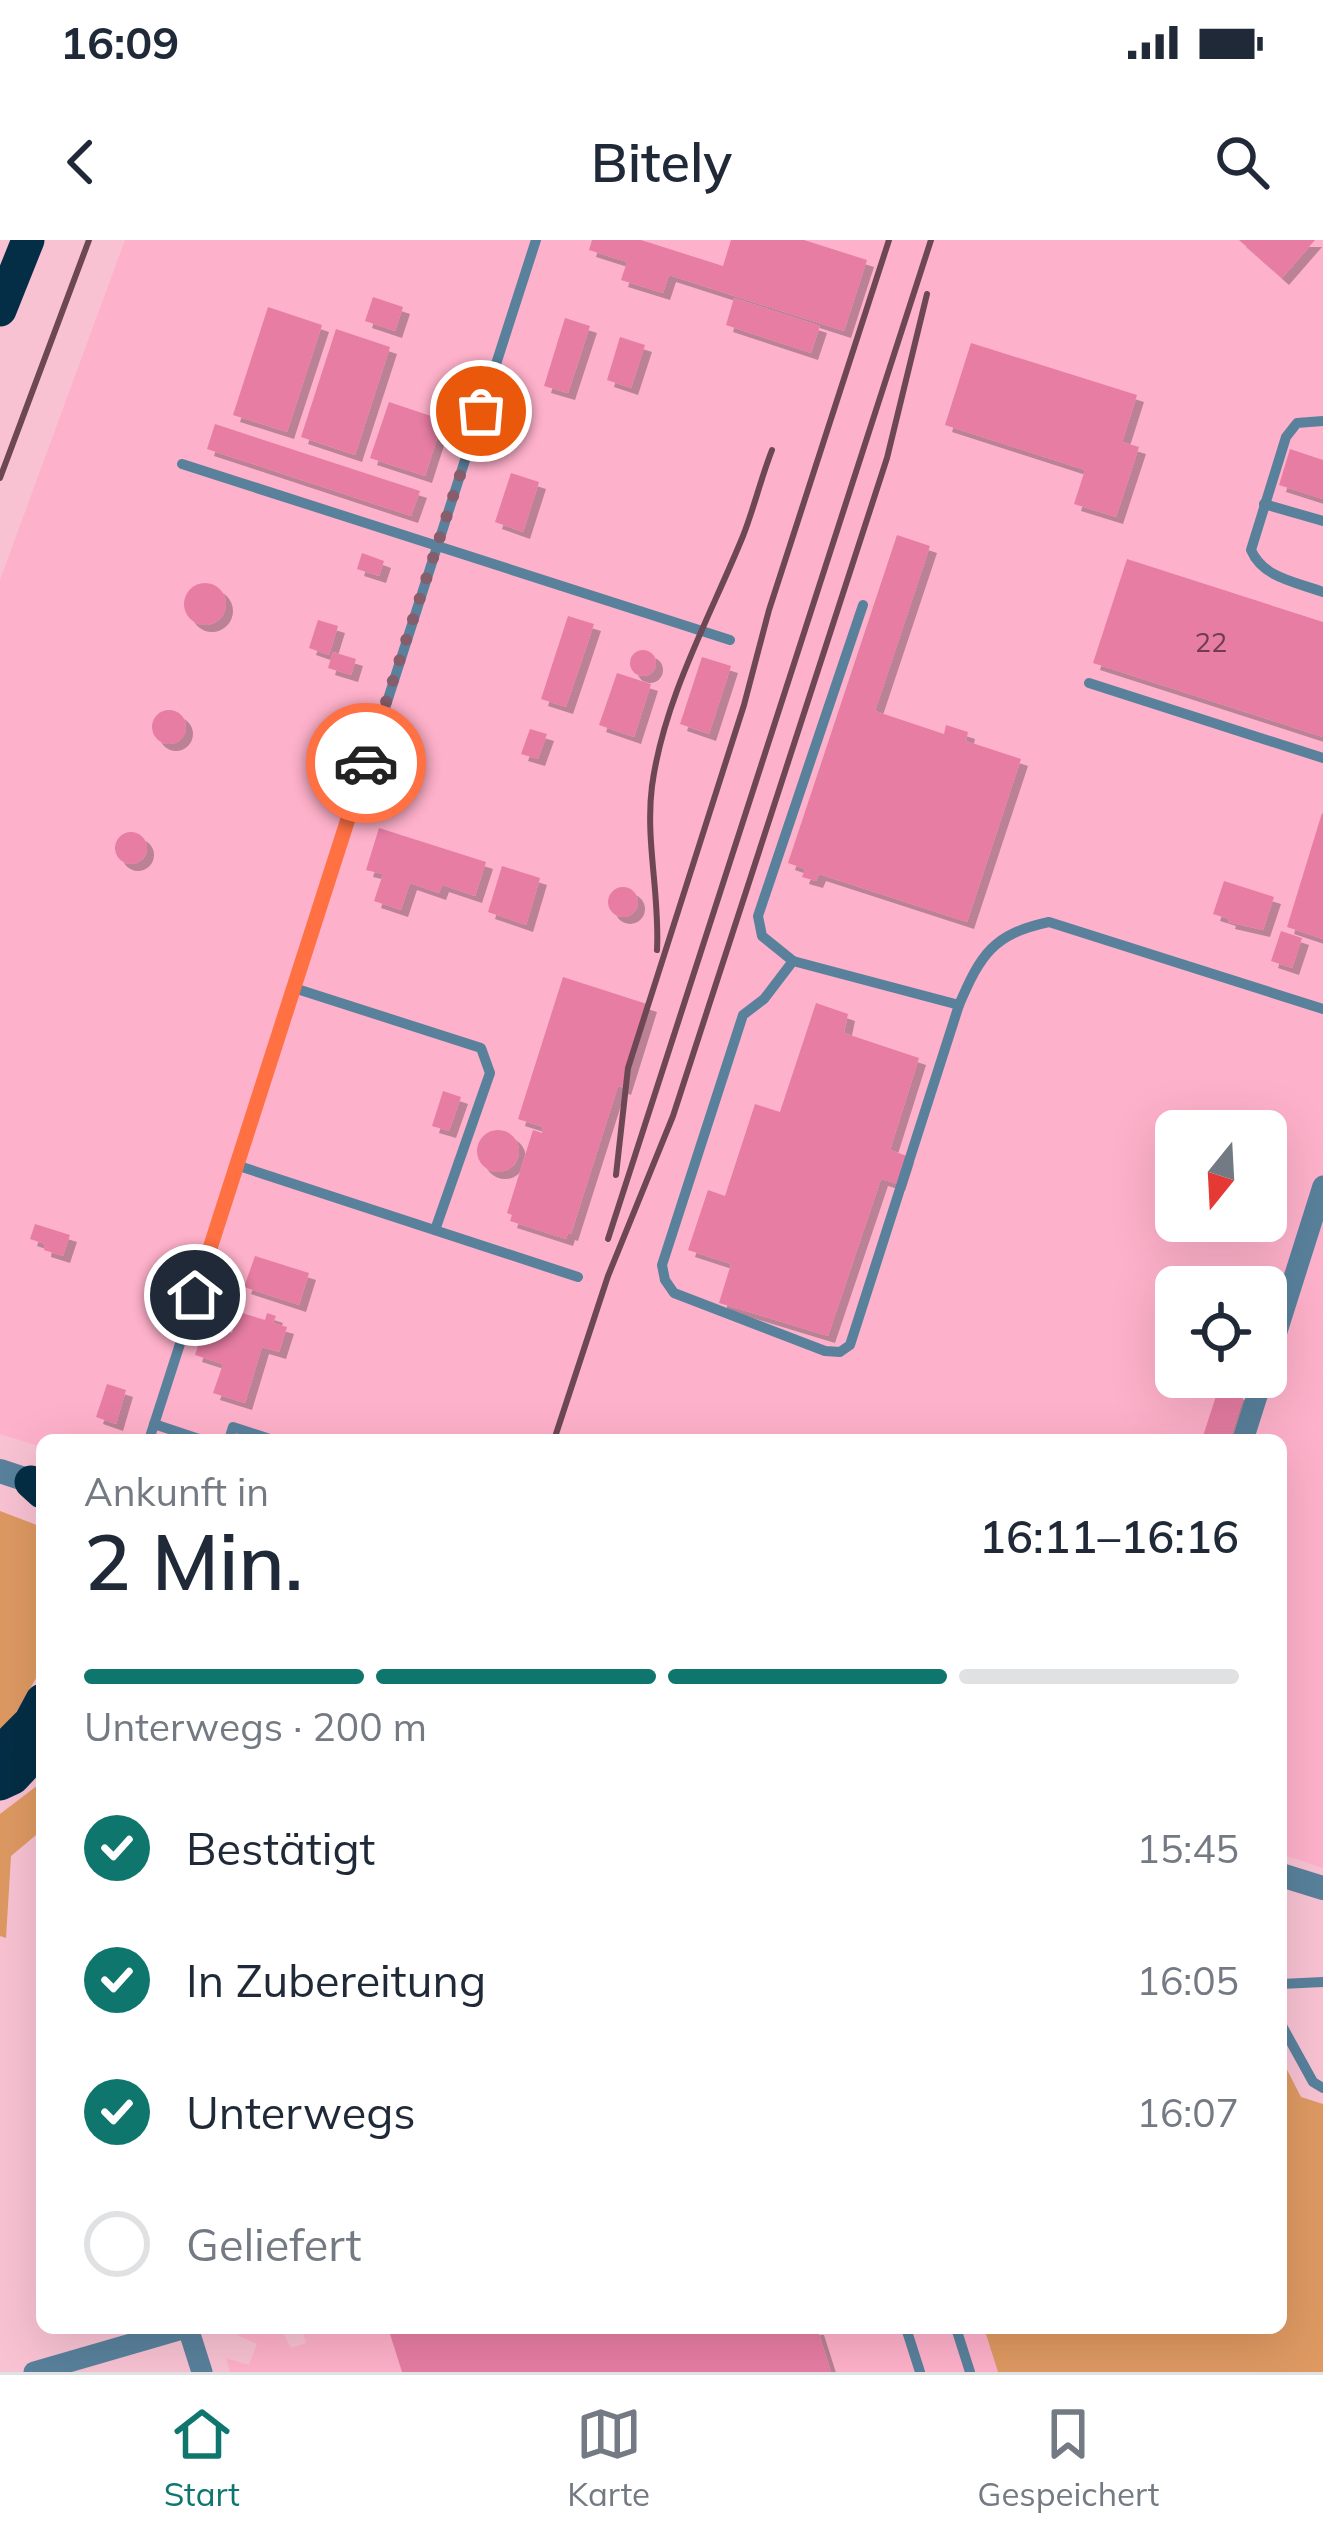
<!DOCTYPE html>
<html lang="de">
<meta charset="utf-8">
<style>
body{margin:0;font-family:Mulish,sans-serif;background:#f2f2f3;color:#1f2937;height:100vh;display:flex;flex-direction:column;font-size:45px;white-space:nowrap}
*{box-sizing:border-box;margin:0}
p{font-size:39px;color:#747a83}
.icon{flex:none;width:66px;height:66px;fill:none;stroke:currentColor;stroke-width:2;stroke-linecap:round;stroke-linejoin:round}
.map{position:relative;flex:1;overflow:hidden}
.drawer{position:absolute;left:36px;top:1194px;width:1251px;height:900px;display:flex;flex-direction:column;background:#fff;border-radius:18px;box-shadow:0 12px 48px #0002}
.drawer>*{flex:none}
.needle{width:78px;rotate:198deg}
.buttons{position:absolute;left:1155px;top:870px;display:grid;gap:24px}
.buttons a{display:grid;place-items:center;width:132px;height:132px;border-radius:18px;background:#fff;box-shadow:0 12px 48px #0002;font-size:60px}
.pin{position:absolute;display:grid;place-items:center;width:102px;height:102px;color:#fff;margin:-51px;border:6px solid #fff;border-radius:50%;box-shadow:0 3px 12px #0007}
.courier{position:absolute;display:grid;place-items:center;width:120px;height:120px;margin:-60px;border:9px solid #ff7043;border-radius:50%;background:#fff;color:#222;box-shadow:0 3px 15px #0007}
.overview em{font-style:normal;font-weight:600}
.overview div{display:flex;flex-direction:column-reverse}
.overview{display:flex;align-items:center;justify-content:space-between;height:204px;padding:0 48px}
h1{font-size:78px;font-weight:600;line-height:90px}
.bar{display:grid;grid-template-columns:repeat(4,1fr);gap:18px 12px;align-content:center;height:144px;padding:0 48px}
.bar i{height:15px;border-radius:9px;background:#e0e1e3}
.bar .active{background:#0f766e}
.bar p{grid-column:span 4}
ol{padding:0 48px;list-style:none}
li{display:flex;align-items:center;gap:36px;height:132px}
li p{margin-inline-start:auto}
li .icon{padding:12px;border-radius:50%;background:#0f766e;color:#fff;stroke-width:4}
li:last-child{color:#747a83}
li i{width:66px;height:66px;border:6px solid #e0e1e3;border-radius:50%}
.status{display:flex;justify-content:space-between;align-items:center;height:84px;padding:0 60px;background:#fff;direction:ltr}
.status svg{height:33px;fill:currentColor}
header{display:flex;justify-content:space-between;align-items:center;height:156px;padding:0 48px;background:#fff;font-size:54px;font-weight:600}
.dock{display:flex;justify-content:space-around;align-items:center;height:168px;border-top:3px solid #e0e1e3;background:#fff;font-size:33px;color:#747a83}
.dock a{display:grid;justify-items:center;gap:6px}
.dock .active{color:#0f766e}
.map>svg:first-child{display:block}
.built{fill:#feb1ca;fill-rule:evenodd}
.green{fill:#de9962}
.building{fill:#e77da3;filter:url(#shadow)}
.lines{fill:none;stroke-linecap:round;stroke-linejoin:round}
.service{stroke:#59819c;stroke-width:10}
.minor{stroke:#59819c;stroke-width:21}
.tertiary{stroke:#59819c;stroke-width:24}
.trunk{stroke:#042e45;stroke-width:33}
.rail{stroke:#6d4754;stroke-width:6}
.done{stroke:#865d6b;stroke-width:12;stroke-dasharray:0 21.6}
.route{stroke:#ff7043;stroke-width:15}
.labels{text-anchor:middle;dominant-baseline:central;stroke-width:10;stroke-linejoin:round;paint-order:stroke}
.number-label{font-size:27px;fill:#703c4f}
</style>
<div class="status"><b>16:09</b><svg viewBox="0 0 49 12"><path d="M0 12V9h3v3zM5 12V6h3v6zM10 12V3h3v9zM15 12V0h3v12zM26 1h20v11H26zM47 4h2v5h-2z"/></svg></div>
<header><svg class="icon" aria-label="back" viewBox="0 0 24 24"><path d="M15 5l-7 7 7 7"/></svg>Bitely<svg class="icon" aria-label="search" viewBox="0 0 24 24"><circle cx="10" cy="10" r="6"/><path d="M15 15l6 6"/></svg></header>
<div class="map">
<svg width="1323" height="2132" viewBox="0 0 1323 2132">
<defs>
<filter id="shadow"><feDropShadow dx="7" dy="7" stdDeviation="0" flood-color="#0004"/></filter>
</defs>
<rect width="100%" height="100%" fill="#f8c2d2"/>
<g class="built">
<path d="M125,0H1323V1628L1281,1614V1200H42V1207L0,1194V340ZM1176,891H1266V981H1176ZM1176,1047H1266V1137H1176Z"/>
<polygon points="257,2088 281,2088 291,2108 306,2103 302,2088 984,2088 998,2132 230,2132 226,2118 249,2125 257,2104 237,2095"/>
</g>
<g class="green">
<polygon points="0,1271 42,1287 42,1428 11,1481 0,1489"/>
<polygon points="42,1542 42,1590 11,1616 6,1698 0,1696 0,1574"/>
<polygon points="1281,1818 1301,1857 1323,1864 1323,2132 998,2132 984,2088 1281,2088"/>
</g>
<g class="building">
<polygon points="592,0 641,0 723,26 731,0 804,0 867,20 844,91 669,35 663,53 621,40 627,22 589,10"/>
<polygon points="1239,0 1315,0 1282,38"/>
<polygon points="373,57 403,67 395,91 365,81"/>
<polygon points="734,58 820,86 811,113 726,85"/>
<polygon points="268,67 322,85 287,192 233,175"/>
<polygon points="565,78 590,86 568,153 544,146"/>
<polygon points="336,89 390,107 355,215 301,197"/>
<polygon points="620,97 645,105 631,148 607,140"/>
<polygon points="971,103 1137,155 1122,202 1139,207 1116,277 1074,264 1085,230 945,185"/>
<polygon points="389,162 443,180 425,236 370,218"/>
<polygon points="215,184 420,251 411,276 207,209"/>
<polygon points="1290,209 1323,220 1323,259 1279,245"/>
<polygon points="511,233 539,242 523,292 495,282"/>
<polygon points="897,295 930,306 875,471 944,494 946,485 968,492 966,501 1021,519 967,682 819,634 816,641 802,637 805,629 788,623"/>
<polygon points="362,313 384,321 379,336 357,329"/>
<polygon points="1127,319 1323,382 1323,497 1093,423"/>
<circle cx="205" cy="364" r="21"/>
<polygon points="568,376 594,384 566,467 541,459"/>
<polygon points="318,380 338,386 329,415 309,408"/>
<circle cx="643" cy="423" r="13"/>
<polygon points="333,412 356,419 351,435 328,428"/>
<polygon points="702,417 731,426 709,494 680,484"/>
<polygon points="617,433 651,444 634,497 599,485"/>
<circle cx="169" cy="487" r="17"/>
<polygon points="530,489 547,494 538,519 521,514"/>
<polygon points="1322,573 1323,574 1323,699 1287,687"/>
<polygon points="379,588 486,622 475,656 442,645 439,653 410,643 401,670 374,661 383,634 366,630"/>
<circle cx="131" cy="608" r="16"/>
<polygon points="502,626 540,638 526,685 488,672"/>
<polygon points="1224,641 1274,657 1263,690 1228,682 1229,679 1213,674"/>
<circle cx="623" cy="662" r="15"/>
<polygon points="1281,691 1302,698 1292,728 1271,721"/>
<polygon points="563,737 650,765 624,848 618,846 571,994 568,993 566,999 510,981 512,975 507,973 533,890 542,893 543,887 518,879"/>
<polygon points="816,763 848,774 844,793 919,818 890,910 907,916 898,944 881,939 828,1096 719,1063 731,1024 688,1010 708,950 725,956 755,864 780,872"/>
<polygon points="443,851 461,857 449,891 432,886"/>
<circle cx="498" cy="911" r="21"/>
<polygon points="35,984 70,995 63,1016 44,1010 45,1004 30,999"/>
<polygon points="255,1016 309,1033 299,1065 244,1047"/>
<polygon points="239,1072 265,1080 267,1073 276,1076 273,1083 287,1087 279,1112 262,1107 245,1163 213,1153 223,1124 195,1115 205,1084 232,1093"/>
<polygon points="107,1144 126,1150 116,1184 96,1177"/>
<polygon points="1219,1147 1244,1155 1230,1200 1203,1196"/>
<polygon points="408,2088 817,2088 831,2132 402,2132 390,2094"/>
</g>
<g class="lines">
<g class="service">
<path d="M1323,181L1297,183L1286,197L1251,310C1263,338 1296,342 1323,352"/>
<polyline points="182,224 730,400"/>
<polyline points="1264,264 1323,281"/>
<polyline points="863,365 758,676 762,696 793,721 764,759 743,775 662,1025 665,1040 674,1053 825,1111 840,1112 850,1105 959,765"/>
<polyline points="1089,443 1323,518"/>
<path d="M793,721L959,765C981,714 993,694 1049,682L1323,769"/>
<polyline points="294,748 481,808 490,833 435,990"/>
<polyline points="236,925 578,1037"/>
<polyline points="154,1184 202,1200"/>
<polyline points="149,1200 536,0"/>
<polyline points="229,1200 233,1187 273,1200"/>
<polyline points="1281,1744 1323,1742"/>
<polyline points="1281,1784 1313,1842 1323,1848"/>
<polyline points="906,2088 920,2132"/>
<polyline points="956,2088 970,2132"/>
</g>
<g class="minor">
<polyline points="1266,1126 1323,946"/>
<polyline points="1243,1200 1263,1137"/>
<polyline points="188,2088 202,2132"/>
<polyline points="34,2132 186,2088"/>
</g>
<g class="tertiary">
<polyline points="0,1231 42,1245"/>
<polyline points="1281,1635 1323,1648"/>
</g>
<g class="trunk">
<polyline points="0,70 28,0"/>
<polyline points="31,1242 42,1252"/>
<polyline points="0,1512 30,1482 42,1460"/>
<polyline points="0,1544 13,1538 42,1507"/>
</g>
<g class="rail">
<polyline points="0,238 89,0"/>
<path d="M657,710C660,655 645,600 652,546C664,458 710,377 743,296C754,268 761,238 772,210"/>
<polyline points="616,935 628,828 744,465 769,370 889,0"/>
<polyline points="608,999 931,0"/>
<polyline points="554,1200 608,1036 673,876 887,218 927,54"/>
</g>
</g>
<g class="lines">
<polyline class="done" points="366,523 481,171"/>
<polyline class="route" points="195,1055 366,523"/>
</g>
<g class="labels">
<g class="number-label">
<text x="1211" y="402">22</text>
</g>
</g>
</svg>
<div class="buttons">
<a><svg class="needle" viewBox="-14 -14 28 28"><path d="M0-13l5 13h-10z" fill="#e53935"/><path d="M0 13l5-13h-10z" fill="#747a83"/></svg></a>
<a><svg class="icon" aria-label="locate" viewBox="0 0 24 24"><circle cx="12" cy="12" r="6"/><path d="M12 2v4M12 18v4M2 12h4M18 12h4"/></svg></a>
</div>
<div class="pin" style="left:481px;top:171px;background:#ea580c"><svg class="icon" aria-label="bag" viewBox="0 0 24 24"><path d="M5 8h14l-1 12H6zM9 8a3 3 0 0 1 6 0"/></svg></div>
<div class="pin" style="left:195px;top:1055px;background:#1f2937"><svg class="icon" aria-label="home" viewBox="0 0 24 24"><path d="M3 11l9-7 9 7M6 9v11h12V9"/></svg></div>
<div class="courier" style="left:366px;top:523px"><svg class="icon" aria-label="car" viewBox="0 0 24 24"><path d="M5 17H2v-5l4-1 3-4h7l3 4 3 1v5h-3M9 17h6M6 11h13"/><circle cx="7" cy="17" r="2"/><circle cx="17" cy="17" r="2"/></svg></div>
<section class="drawer">
<div class="overview"><div><h1>2 Min.</h1><p>Ankunft in</p></div><em>16:11–16:16</em></div>
<div class="bar"><i class="active"></i><i class="active"></i><i class="active"></i><i></i><p>Unterwegs · 200 m</p></div>
<ol>
<li><svg class="icon" aria-label="check" viewBox="0 0 24 24"><path d="M5 12l5 5 9-10"/></svg>Bestätigt<p>15:45</p></li>
<li><svg class="icon" aria-label="check" viewBox="0 0 24 24"><path d="M5 12l5 5 9-10"/></svg>In Zubereitung<p>16:05</p></li>
<li><svg class="icon" aria-label="check" viewBox="0 0 24 24"><path d="M5 12l5 5 9-10"/></svg>Unterwegs<p>16:07</p></li>
<li><i></i>Geliefert</li>
</ol>
</section>
</div>
<nav class="dock">
<a class="active"><svg class="icon" aria-label="home" viewBox="0 0 24 24"><path d="M3 11l9-7 9 7M6 9v11h12V9"/></svg>Start</a>
<a><svg class="icon" aria-label="map" viewBox="0 0 24 24"><path d="M3 6l6-2 6 2 6-2v14l-6 2-6-2-6 2zM9 4v14M15 6v14"/></svg>Karte</a>
<a><svg class="icon" aria-label="saved" viewBox="0 0 24 24"><path d="M7 4h10v16l-5-4-5 4z"/></svg>Gespeichert</a>
</nav>
